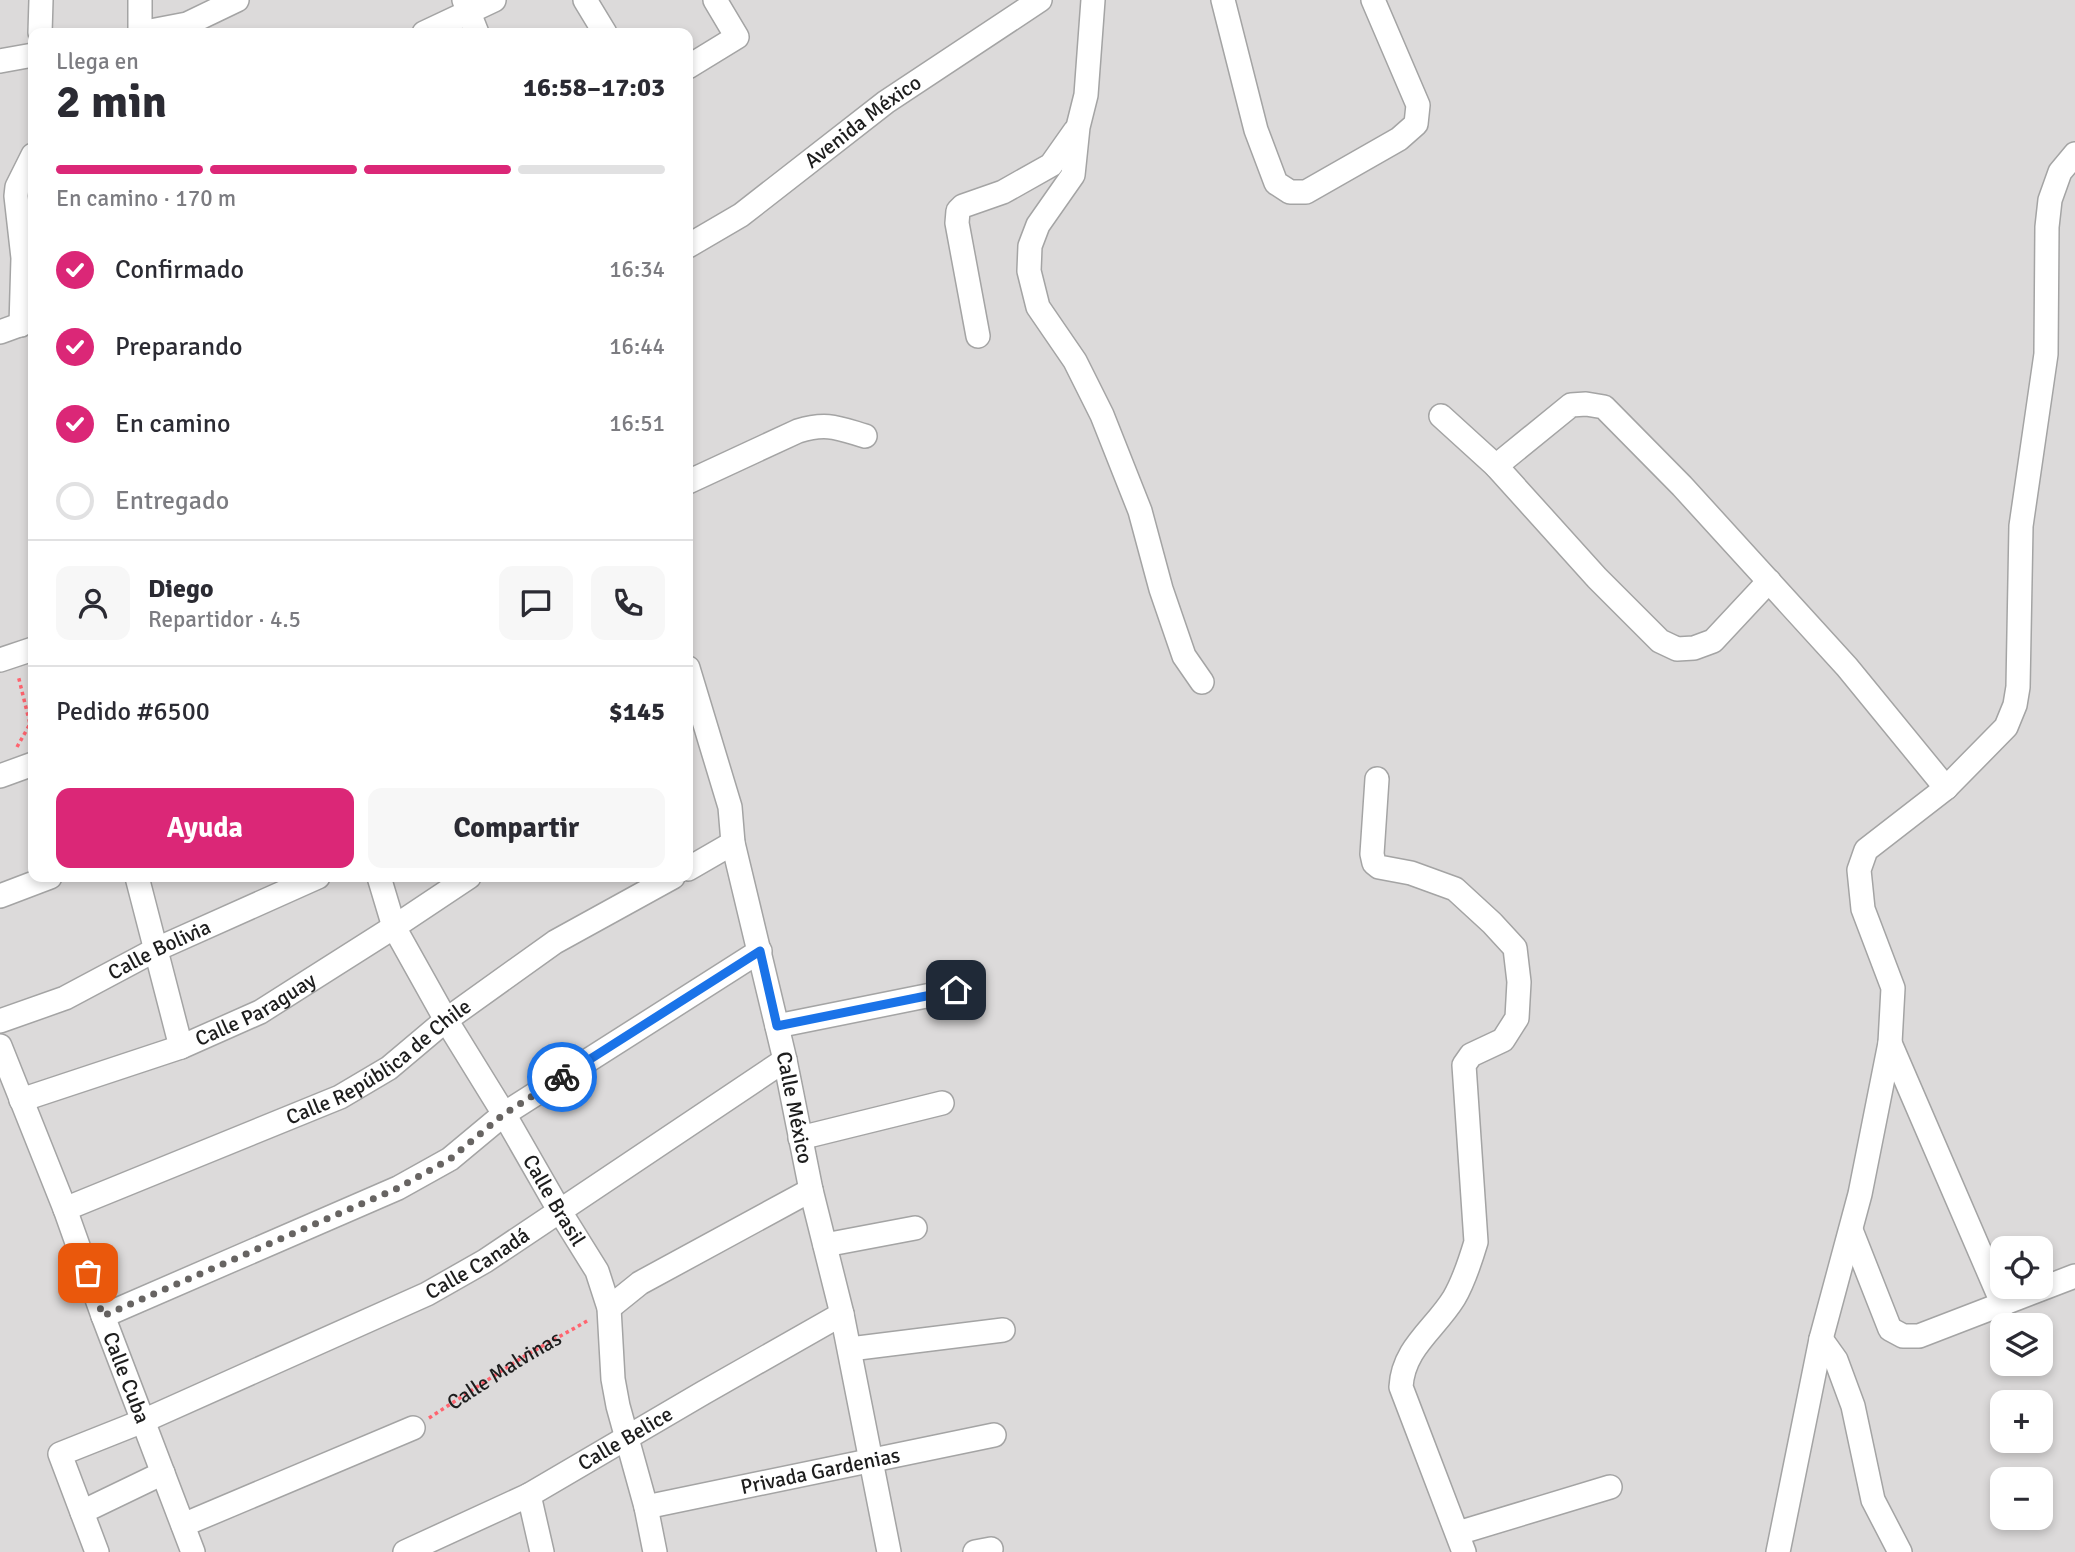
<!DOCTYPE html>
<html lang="es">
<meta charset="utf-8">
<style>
body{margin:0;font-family:Signika,sans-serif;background:#f7f7f7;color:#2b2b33;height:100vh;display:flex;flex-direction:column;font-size:26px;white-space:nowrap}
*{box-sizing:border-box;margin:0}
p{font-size:23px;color:#7c7c81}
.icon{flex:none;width:38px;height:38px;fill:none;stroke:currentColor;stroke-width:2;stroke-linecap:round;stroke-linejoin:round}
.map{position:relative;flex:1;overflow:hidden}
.side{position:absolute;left:28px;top:28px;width:665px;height:854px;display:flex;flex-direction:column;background:#fff;border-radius:14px;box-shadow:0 4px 10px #0003}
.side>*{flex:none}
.buttons{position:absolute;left:1990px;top:1236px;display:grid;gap:14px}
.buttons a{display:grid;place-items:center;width:63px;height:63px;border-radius:14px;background:#fff;box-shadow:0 4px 10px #0003;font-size:35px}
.pin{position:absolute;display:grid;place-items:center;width:60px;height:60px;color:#fff;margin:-30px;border-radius:14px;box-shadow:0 4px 10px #0006}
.courier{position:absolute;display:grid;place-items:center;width:70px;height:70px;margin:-35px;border:5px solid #1a73e8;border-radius:50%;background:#fff;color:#222;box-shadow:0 2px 9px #0007}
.head em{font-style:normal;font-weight:700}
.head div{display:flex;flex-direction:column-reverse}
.head{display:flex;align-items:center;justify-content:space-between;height:119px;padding:0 28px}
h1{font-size:46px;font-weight:700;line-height:52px}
.bar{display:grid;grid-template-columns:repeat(4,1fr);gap:10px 7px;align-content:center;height:84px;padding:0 28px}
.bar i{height:9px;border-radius:5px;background:#e1e1e2}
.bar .on{background:#db2777}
.bar p{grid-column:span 4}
.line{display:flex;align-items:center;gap:18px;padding:0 28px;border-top:2px solid #e1e1e2}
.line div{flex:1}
.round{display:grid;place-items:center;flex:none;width:74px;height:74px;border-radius:14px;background:#f7f7f7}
ol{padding:0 28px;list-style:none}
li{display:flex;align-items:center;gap:21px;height:77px}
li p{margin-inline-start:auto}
li .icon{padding:7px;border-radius:50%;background:#db2777;color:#fff;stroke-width:4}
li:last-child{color:#7c7c81}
li i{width:38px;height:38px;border:4px solid #e1e1e2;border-radius:50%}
.cta{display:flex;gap:14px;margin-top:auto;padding:14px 28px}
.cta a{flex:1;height:80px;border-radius:14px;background:#db2777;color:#fff;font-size:28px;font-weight:700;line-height:80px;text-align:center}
.cta a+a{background:#f7f7f7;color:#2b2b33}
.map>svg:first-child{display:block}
.residential{fill:#dcdada;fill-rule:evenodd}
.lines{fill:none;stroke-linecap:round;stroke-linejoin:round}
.minor-casing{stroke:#a4a4a4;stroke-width:26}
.path{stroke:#ff646f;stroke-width:3.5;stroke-dasharray:3.5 3.5;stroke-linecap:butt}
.minor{stroke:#fff;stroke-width:23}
.done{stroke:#676462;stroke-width:7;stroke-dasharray:0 12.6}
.route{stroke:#1a73e8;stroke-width:9}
.labels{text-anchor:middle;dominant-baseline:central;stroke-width:5;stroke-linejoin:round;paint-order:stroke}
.street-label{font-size:21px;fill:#1d1d1d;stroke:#fff}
</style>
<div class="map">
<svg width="2075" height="1552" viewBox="0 0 2075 1552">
<rect width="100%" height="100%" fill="#f0e9e2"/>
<path class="residential" d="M0,0H2075V1552H0ZM33,33H688V877H33ZM2002,1248H2040V1286H2002ZM2002,1325H2040V1363H2002ZM2002,1402H2040V1440H2002ZM2002,1479H2040V1517H2002Z"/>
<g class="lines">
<g class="minor-casing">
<g id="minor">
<polyline points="464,0 477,33"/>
<polyline points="585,0 605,33"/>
<polyline points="1093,0 1086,95 1078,127 1073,175 1038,225 1030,246 1029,271 1038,307 1075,361 1102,415 1140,511 1161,589 1184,656 1202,682"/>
<polyline points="1223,0 1256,130 1276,183 1290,192 1306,192 1399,139 1416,124 1418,105 1373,0"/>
<polyline points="40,33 41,0"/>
<polyline points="140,33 187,24 237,0"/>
<polyline points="140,33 140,0"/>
<polyline points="424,33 494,0"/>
<polyline points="0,61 33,55"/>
<polyline points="688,67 737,37 715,0"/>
<path id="s2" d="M688,246L741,215L886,102L1040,0"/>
<polyline points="21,325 23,258 16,196 17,187 33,155"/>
<polyline points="0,332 33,320"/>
<polyline points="978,336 957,223 958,211 963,206 1003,192 1051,165 1075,131"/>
<polyline points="1441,416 1496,466 1597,578 1660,641 1677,649 1694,648 1713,641 1769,581"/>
<polyline points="1496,466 1571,405 1586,404 1604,407 1682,486 1847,667 1946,788"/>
<path d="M688,482L798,431C827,422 838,428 865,436"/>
<polyline points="0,660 33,649"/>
<path id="s3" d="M688,668L730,807L733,843L785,1060L811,1190L842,1314L889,1552"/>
<polyline points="0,776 33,764"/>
<path d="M1377,779L1372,854L1374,863L1379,867L1411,873L1455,889L1492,923L1515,948L1519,982L1517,1018L1503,1040L1471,1055L1464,1065L1476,1242C1470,1262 1464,1281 1454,1298C1435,1329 1403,1348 1401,1387L1464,1552"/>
<polyline points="688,869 733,843"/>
<polyline points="137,877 181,1047"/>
<path id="s4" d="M379,877L394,927L446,1020L504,1114L559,1210L597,1271L609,1308L613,1379L618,1406L646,1507L655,1552"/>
<polyline points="0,896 50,877"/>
<path id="s5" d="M0,1021L65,998L157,949L318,877"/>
<polyline points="777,1026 956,990"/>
<polyline points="1890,1043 2003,1305"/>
<path id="s6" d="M0,1046L65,1209L103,1316L193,1552"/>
<path id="s7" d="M21,1100L181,1047L260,1012L394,927L469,877"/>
<polyline points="800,1138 942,1103"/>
<path id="s8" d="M65,1209L340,1097L389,1068L446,1020L555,942L673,877"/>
<polyline points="1851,1230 1890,1329 1903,1336 1919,1336 2075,1276"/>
<polyline points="825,1245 915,1228"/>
<polyline points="609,1308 640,1283 811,1190"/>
<polyline points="103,1316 398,1188 450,1159 504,1114 760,951"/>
<polyline points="1821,1339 1836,1360 1853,1406 1873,1500 1900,1552"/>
<polyline points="850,1349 1003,1330"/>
<polyline points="529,1495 542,1552"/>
<path id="s9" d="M646,1507L994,1435"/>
<polyline points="82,1512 163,1473"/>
<polyline points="183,1525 413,1428"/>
<polyline points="1458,1533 1610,1487"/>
<path id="s10" d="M97,1552L60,1454L143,1421L427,1294L485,1261L785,1060"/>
<path id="s11" d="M405,1552L529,1495L703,1393L842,1314"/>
<polyline points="975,1552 991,1549"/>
<polyline points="1778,1552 1821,1339 1860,1194 1890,1043 1893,988 1863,909 1859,870 1866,850 1946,788 2006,727 2015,705 2018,687 2021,526 2046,354 2047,227 2050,200 2060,172 2075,154"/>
</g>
</g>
<g class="path">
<polyline points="17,747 30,724 18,675"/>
<path id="s1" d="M429,1418L523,1357L589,1320"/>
</g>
<use href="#minor" class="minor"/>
</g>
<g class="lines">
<polyline class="done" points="88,1273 103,1316 398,1188 450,1159 504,1114 562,1077"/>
<polyline class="route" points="562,1077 760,951 777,1026 956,990"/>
</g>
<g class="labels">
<g class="street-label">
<text stroke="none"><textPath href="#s2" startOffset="215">Avenida México</textPath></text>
<text stroke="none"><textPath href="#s5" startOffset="175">Calle Bolivia</textPath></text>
<text stroke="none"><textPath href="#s7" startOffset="252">Calle Paraguay</textPath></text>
<text stroke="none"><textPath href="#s8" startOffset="348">Calle República de Chile</textPath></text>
<text stroke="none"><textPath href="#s3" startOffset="453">Calle México</textPath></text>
<text stroke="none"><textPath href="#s4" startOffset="369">Calle Brasil</textPath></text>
<text stroke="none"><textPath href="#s10" startOffset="564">Calle Canadá</textPath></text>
<text stroke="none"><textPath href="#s1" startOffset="89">Calle Malvinas</textPath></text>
<text stroke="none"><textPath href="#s6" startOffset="355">Calle Cuba</textPath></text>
<text stroke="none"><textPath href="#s11" startOffset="248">Calle Belice</textPath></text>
<text stroke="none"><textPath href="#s9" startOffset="178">Privada Gardenias</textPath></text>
</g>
</g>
</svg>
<div class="buttons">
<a><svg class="icon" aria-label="locate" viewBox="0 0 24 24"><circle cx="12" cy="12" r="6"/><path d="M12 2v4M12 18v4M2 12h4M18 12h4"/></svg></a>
<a><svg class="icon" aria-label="layers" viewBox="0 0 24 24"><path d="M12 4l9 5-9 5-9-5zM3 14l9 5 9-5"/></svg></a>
<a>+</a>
<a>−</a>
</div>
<div class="pin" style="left:88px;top:1273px;background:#ea580c"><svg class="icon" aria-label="bag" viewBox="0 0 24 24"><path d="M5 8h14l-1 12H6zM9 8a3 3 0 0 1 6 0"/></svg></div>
<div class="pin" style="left:956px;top:990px;background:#1f2937"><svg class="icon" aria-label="home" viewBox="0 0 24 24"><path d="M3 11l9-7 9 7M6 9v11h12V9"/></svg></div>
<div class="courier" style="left:562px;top:1077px"><svg class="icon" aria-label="bike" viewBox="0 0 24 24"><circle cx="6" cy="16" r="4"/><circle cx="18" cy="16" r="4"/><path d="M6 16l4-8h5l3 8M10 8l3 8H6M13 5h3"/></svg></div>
<section class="side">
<div class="head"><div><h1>2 min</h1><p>Llega en</p></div><em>16:58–17:03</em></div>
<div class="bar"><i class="on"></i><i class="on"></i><i class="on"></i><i></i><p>En camino · 170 m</p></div>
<ol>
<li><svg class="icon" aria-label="check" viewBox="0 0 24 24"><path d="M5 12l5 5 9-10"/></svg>Confirmado<p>16:34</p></li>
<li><svg class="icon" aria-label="check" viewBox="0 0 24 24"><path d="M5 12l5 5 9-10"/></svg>Preparando<p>16:44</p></li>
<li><svg class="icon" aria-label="check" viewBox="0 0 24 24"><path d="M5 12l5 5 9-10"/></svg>En camino<p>16:51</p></li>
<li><i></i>Entregado</li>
</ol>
<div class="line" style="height:126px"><a class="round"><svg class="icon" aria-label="person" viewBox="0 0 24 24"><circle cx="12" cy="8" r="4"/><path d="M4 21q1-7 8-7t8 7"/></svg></a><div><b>Diego</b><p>Repartidor · 4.5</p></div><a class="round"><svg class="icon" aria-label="chat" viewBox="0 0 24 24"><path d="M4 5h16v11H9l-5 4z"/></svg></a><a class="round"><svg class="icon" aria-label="phone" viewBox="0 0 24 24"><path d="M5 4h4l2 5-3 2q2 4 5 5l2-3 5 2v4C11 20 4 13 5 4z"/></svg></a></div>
<div class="line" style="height:91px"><div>Pedido #6500</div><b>$145</b></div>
<div class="cta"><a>Ayuda</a><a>Compartir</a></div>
</section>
</div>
